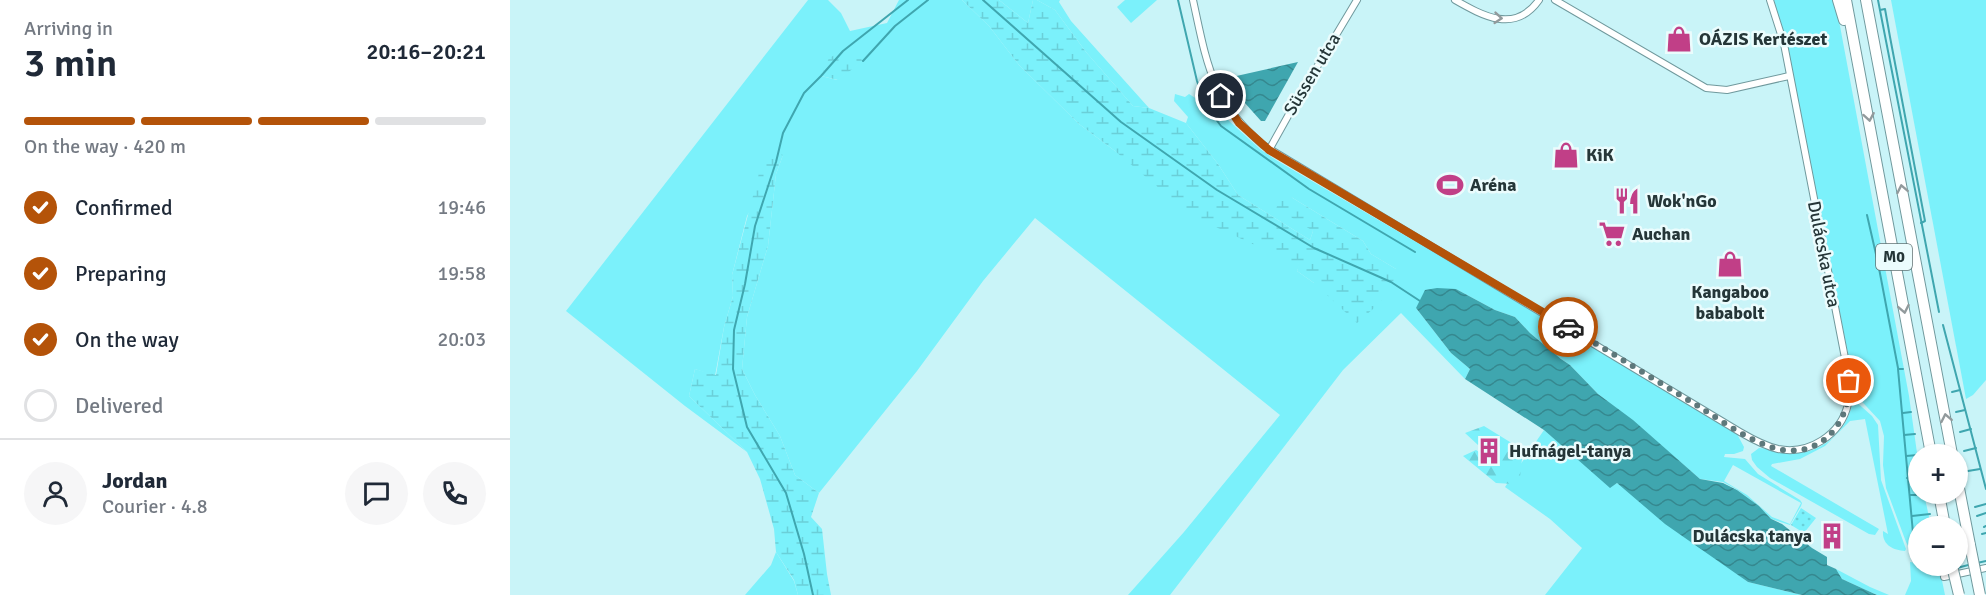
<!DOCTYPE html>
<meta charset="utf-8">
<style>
body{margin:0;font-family:Signika,sans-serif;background:#f6f6f7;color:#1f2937;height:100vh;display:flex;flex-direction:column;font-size:22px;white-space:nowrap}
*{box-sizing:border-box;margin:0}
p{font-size:20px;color:#747a83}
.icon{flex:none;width:33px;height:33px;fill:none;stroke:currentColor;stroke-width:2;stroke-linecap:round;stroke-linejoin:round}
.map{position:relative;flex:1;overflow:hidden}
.sheet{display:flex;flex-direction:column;background:#fff;width:510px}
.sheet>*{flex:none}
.controls{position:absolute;left:1398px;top:444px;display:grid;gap:12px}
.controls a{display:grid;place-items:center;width:60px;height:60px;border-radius:50%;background:#fff;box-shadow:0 2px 4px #0004;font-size:30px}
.pin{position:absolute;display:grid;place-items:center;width:51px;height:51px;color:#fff;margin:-26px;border:3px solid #fff;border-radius:50%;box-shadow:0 2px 6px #0007}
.courier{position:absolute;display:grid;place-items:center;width:60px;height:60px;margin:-30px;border:4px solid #b45309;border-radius:50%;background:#fff;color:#222;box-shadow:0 2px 8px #0007}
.overview em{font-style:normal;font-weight:600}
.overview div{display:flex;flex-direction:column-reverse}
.overview{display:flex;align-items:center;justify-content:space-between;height:102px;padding:0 24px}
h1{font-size:39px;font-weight:600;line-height:45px}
.bar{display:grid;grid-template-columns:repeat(4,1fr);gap:9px 6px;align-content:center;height:72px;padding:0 24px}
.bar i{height:8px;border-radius:4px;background:#e0e1e3}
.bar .current{background:#b45309}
.bar p{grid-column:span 4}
.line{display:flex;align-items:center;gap:15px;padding:0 24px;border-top:2px solid #e0e1e3}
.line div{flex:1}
.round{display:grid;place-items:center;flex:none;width:63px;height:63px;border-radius:32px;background:#f6f6f7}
ol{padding:0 24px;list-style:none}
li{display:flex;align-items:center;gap:18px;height:66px}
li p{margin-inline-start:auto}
li .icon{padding:6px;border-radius:50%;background:#b45309;color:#fff;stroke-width:4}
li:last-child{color:#747a83}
li i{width:33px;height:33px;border:3px solid #e0e1e3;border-radius:50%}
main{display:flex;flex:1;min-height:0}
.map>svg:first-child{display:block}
.green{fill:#7bf1fb;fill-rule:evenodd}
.forest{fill:url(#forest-firs)}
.wetland{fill:url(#wetland-marsh)}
.garden{fill:url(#garden-dots)}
.water{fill:url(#water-waves)}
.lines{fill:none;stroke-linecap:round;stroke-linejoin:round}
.stream{stroke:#3fa6af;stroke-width:2}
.minor-casing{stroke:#70999d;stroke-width:8}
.trunk-casing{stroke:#70999d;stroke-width:12}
.minor{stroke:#fff;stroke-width:6}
.trunk{stroke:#fff;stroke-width:10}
.trunk-bridge-casing{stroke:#70999d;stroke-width:12;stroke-linecap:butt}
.trunk-bridge{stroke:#fff;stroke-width:10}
.oneway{stroke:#929a9c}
.done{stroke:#5e787b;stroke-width:6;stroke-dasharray:0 10.8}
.route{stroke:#b45309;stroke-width:8}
.labels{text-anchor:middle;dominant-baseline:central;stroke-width:5;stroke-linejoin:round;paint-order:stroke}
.shield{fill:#ebfcfd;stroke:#607173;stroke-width:1.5}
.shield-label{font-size:16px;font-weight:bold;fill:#253638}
.poi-label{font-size:18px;font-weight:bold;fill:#253638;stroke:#ebfcfd;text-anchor:start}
.street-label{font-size:18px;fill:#253638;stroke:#ebfcfd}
</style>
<main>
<section class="sheet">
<div class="overview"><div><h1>3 min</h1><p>Arriving in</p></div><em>20:16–20:21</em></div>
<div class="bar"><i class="current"></i><i class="current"></i><i class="current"></i><i></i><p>On the way · 420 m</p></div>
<ol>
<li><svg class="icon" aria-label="check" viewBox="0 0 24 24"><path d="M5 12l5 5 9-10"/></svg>Confirmed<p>19:46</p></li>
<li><svg class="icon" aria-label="check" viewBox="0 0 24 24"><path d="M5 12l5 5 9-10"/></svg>Preparing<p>19:58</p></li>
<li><svg class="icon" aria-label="check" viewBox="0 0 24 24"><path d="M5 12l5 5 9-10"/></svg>On the way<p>20:03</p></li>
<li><i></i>Delivered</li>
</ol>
<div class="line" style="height:108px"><a class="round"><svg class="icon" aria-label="person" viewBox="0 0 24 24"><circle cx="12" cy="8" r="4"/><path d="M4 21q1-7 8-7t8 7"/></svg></a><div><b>Jordan</b><p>Courier · 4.8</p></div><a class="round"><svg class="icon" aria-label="chat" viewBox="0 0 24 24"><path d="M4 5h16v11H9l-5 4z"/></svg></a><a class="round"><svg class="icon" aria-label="phone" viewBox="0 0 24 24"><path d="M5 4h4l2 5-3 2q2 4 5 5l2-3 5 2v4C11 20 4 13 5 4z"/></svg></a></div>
</section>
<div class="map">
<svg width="1476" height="595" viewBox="0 0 1476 595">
<defs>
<pattern id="forest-firs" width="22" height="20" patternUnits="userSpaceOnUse" patternTransform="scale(1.5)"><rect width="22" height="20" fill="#7bf1fb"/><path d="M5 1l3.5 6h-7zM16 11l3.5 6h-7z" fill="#6acfd8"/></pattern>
<pattern id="wetland-marsh" width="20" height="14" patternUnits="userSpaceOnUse" patternTransform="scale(1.5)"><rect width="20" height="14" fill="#7bf1fb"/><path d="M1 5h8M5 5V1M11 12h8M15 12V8" fill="none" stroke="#6acfd8"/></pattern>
<pattern id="garden-dots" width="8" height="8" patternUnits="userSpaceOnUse" patternTransform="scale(1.5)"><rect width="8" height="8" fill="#7bf1fb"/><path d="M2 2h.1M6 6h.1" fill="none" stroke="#6acfd8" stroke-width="1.8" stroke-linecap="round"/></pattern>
<pattern id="water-waves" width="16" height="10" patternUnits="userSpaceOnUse" patternTransform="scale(1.5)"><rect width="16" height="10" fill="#3fa6af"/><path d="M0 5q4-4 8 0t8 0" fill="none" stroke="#35888f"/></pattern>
</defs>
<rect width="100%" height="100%" fill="#c9f4f8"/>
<g class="green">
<path d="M298,0H318L331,13L340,31L377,23L389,0H452L479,26L509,65L569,124L605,151L790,264L787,271L804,283L886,269L861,254L853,241L781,197L803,231L800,240L728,195L708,164L676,123L678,117L664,101L665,94L675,97L679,94L690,101L695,99L750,149L766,160L1070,338L1227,434L1234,447L1233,451L1224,454H1215L1214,457L1235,459L1248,474L1290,500L1292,503L1291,506L1280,525L1261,519L1249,506L1226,489L1213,482L1190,479L1123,421L1088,394L1060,365L1051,359L1020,333L1005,317L985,310L946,289L906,308L941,353L960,369L955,379L891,313L833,370L660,595H618L674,532L770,415L525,218L473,281L407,371L309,493L285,475L270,436L245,395L232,369L237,317L258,246L266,174L273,155L237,216L222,275L223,296L214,327L205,376L185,369L179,396L237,452L175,406L56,311ZM352,61L327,80L311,76L318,63ZM1223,465L1291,503L1280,524L1262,517L1237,495L1214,481Z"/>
<polygon points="489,0 523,0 518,23"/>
<polygon points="527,0 550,0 549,2 561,21 639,108 623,106 576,52 545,10"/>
<polygon points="615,0 647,0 621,23 607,7"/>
<polygon points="1264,0 1323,0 1330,26 1399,396 1408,460 1408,494 1414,494 1421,526 1408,526 1408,566 1429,566 1435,595 1395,595 1401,581 1400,562 1407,563 1396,542 1376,488 1373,465 1374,436 1370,421 1343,392 1341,369 1276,43"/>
<polygon points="1381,0 1476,0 1476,380 1463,395 1456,399"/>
<path d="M1343,399L1362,416L1368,425L1371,480L1396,549L1395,551C1383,550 1372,545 1373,531L1378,534L1355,419L1340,421L1315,446L1290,459L1262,464L1261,466L1369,529L1365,535L1359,534L1260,478L1247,467L1242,460L1241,454L1249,448C1258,448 1267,453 1277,453C1310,456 1339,432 1343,399Z"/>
<polygon points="1034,430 1100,487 1107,483 1238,582 1292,595 1035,595 1072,548 1040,519 995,487"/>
<polygon points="266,552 284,581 288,595 235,595 261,565"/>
<polygon points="1326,569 1360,587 1379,595 1367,595 1332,579"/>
</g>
<polygon class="forest" points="974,426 1013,450 1010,477 1003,484 986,483 953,456 966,450 983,461 989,456 990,447 977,437 968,445 955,433"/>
<g class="wetland">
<path d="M452,0H489L518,23L523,0H527L545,10L576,52L623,106L639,108L676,123L708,164L728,195L800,240L803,231L766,208L771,198L781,197L853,241L861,254L886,269C885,293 864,308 847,323L804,283L787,271L789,264L773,258L682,216L605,151L569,124L509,65L479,26Z"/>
<polygon points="333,51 343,51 353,61 328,80 311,76 319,58"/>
<polygon points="258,149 273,155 266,174 258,246 237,317 232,369 245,395 270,436 285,475 309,493 301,517 312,529 317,574 321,595 288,595 284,580 266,552 264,529 250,479 237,452 179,396 185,369 206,375 214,327 223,296 222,275 252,162"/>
</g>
<polygon class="garden" points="1291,508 1306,518 1294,533 1281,525"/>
<g class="water">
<polygon points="788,62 755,121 751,121 734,102 722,77"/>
<polygon points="927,288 946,289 985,310 1005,317 1020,333 1051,359 1060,365 1088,394 1123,420 1190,479 1213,483 1227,490 1249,506 1261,519 1272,524 1302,548 1317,557 1317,565 1326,569 1332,579 1367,595 1292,595 1238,582 1155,524 1107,483 1100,488 1034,430 955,379 960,369 941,353 906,308 915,290"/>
</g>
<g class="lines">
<g class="stream">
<polyline points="473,0 611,122 707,190 804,248 881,282 910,301"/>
<polyline points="668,0 687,81 696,106 711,126 799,189 905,252"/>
<polyline points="1368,0 1429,312"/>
<polyline points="1370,10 1375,9 1380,37 1415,221 1411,223"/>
<polyline points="353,61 385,26 418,0"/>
<polyline points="1357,215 1368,263 1388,368"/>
<polyline points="1433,325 1476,489"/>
<polyline points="1393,369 1388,369 1403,533 1408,560"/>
<polyline points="1442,392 1450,390"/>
<polyline points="1446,412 1455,410"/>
<polyline points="1393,413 1401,412"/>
<polyline points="1450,432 1461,429"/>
<polyline points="1394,435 1405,434"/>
<polyline points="1454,451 1466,448"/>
<polyline points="1396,456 1408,455"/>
<polyline points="1458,471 1470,469"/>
<polyline points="1397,478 1408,476"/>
<polyline points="1400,495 1416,495"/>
<polyline points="1465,507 1476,504"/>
<polyline points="1402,516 1420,514"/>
<polyline points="1467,516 1476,513"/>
<polyline points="1474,527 1476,526"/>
<polyline points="1472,534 1476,533"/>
<polyline points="1467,563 1476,561"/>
<polyline points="1411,566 1422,573 1438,570"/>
<polyline points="1447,568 1462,564"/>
<polyline points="303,595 294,554 276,493 237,427 223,369 224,330 235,284 245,226 266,162 273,133 294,93 311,76 333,51 398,0"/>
</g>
<g class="minor-casing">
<g id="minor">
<path d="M683,0C697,64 701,100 753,145L1230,432C1242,439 1255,446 1268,449C1299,455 1331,435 1338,404C1341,389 1338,373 1335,358L1274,44L1260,0"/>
<path d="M945,0C973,16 1005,34 1029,0"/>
<polyline points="1045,0 1196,88 1217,90 1279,76"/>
<polyline points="759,150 783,107 847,0"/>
<polyline points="1434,577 1476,568"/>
</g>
</g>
<g class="trunk-casing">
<g id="trunk">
<polyline points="1328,0 1334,20"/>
<polyline points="1336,0 1421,454"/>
<polyline points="1356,0 1442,454"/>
<polyline points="1448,483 1460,545"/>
<polyline points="1429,494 1435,526"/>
</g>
</g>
<use href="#minor" class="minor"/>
<use href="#trunk" class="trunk"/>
<g class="trunk-bridge-casing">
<g id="trunk-bridge">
<polyline points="1460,545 1470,595"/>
<polyline points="1442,566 1449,595"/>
</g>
</g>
<use href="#trunk-bridge" class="trunk-bridge"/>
</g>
<defs><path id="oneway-chevron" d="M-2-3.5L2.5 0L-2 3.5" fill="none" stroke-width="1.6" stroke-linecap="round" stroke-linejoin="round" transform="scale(1.5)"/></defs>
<g class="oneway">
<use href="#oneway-chevron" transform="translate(988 18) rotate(5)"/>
<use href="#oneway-chevron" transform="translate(1359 117) rotate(80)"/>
<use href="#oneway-chevron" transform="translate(1392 189) rotate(-101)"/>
<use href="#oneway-chevron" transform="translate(1394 309) rotate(79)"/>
<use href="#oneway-chevron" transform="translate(1436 418) rotate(-101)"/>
</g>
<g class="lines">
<path class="done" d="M1058,327C1102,353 1145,380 1188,406C1212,421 1237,440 1264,448C1310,461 1341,423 1339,381"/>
<polyline class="route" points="711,96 729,123 759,150 1058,327"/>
</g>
<defs>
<g id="shop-bare" transform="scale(2.07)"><path d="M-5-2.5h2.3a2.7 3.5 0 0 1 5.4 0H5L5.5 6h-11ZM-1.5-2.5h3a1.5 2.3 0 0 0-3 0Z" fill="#c13f87" stroke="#ebfcfd" stroke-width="2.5" paint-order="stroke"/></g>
<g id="stadium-bare" transform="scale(2.07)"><path d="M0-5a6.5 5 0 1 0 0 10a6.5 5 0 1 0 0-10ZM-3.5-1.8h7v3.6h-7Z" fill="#c13f87" stroke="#ebfcfd" stroke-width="2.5" paint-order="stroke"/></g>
<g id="restaurant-bare" transform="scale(2.07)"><path d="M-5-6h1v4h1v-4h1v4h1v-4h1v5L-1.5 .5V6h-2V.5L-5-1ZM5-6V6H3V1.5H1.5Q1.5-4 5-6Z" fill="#c13f87" stroke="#ebfcfd" stroke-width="2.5" paint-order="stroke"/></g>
<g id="supermarket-bare" transform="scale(2.07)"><path d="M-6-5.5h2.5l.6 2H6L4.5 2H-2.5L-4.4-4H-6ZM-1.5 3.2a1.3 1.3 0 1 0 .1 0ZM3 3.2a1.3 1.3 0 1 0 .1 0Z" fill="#c13f87" stroke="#ebfcfd" stroke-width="2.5" paint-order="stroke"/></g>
<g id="building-bare" transform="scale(2.07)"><path d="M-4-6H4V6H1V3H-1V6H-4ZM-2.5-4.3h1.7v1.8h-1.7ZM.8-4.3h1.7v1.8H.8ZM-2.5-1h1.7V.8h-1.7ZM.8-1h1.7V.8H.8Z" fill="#c13f87" stroke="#ebfcfd" stroke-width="2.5" paint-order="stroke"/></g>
</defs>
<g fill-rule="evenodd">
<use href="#shop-bare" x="1169" y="39"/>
<use href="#shop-bare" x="1056" y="155"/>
<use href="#stadium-bare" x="940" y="185"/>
<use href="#restaurant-bare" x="1117" y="201"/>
<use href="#supermarket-bare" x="1102" y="234"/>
<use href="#shop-bare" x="1220" y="264"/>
<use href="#building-bare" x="979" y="451"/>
<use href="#building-bare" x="1322" y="536"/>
</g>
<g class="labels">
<rect class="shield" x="1366" y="244" width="36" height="26" rx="4.5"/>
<g class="shield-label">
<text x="1384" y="257">M0</text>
</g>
<g class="poi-label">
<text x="1189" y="39">OÁZIS Kertészet</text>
<text x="1076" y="155">KiK</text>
<text x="960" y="185">Aréna</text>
<text x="1137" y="201">Wok'nGo</text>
<text x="1122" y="234">Auchan</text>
<text x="1220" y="292" text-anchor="middle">Kangaboo<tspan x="1220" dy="21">bababolt</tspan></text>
<text x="999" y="451">Hufnágel-tanya</text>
<text x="1302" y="536" text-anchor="end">Dulácska tanya</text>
</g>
<g class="street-label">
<text transform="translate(802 74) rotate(-59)">Süssen utca</text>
<text transform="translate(1314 254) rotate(79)">Dulácska utca</text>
</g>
</g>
</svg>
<div class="controls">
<a>+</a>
<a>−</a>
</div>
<div class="pin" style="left:1339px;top:381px;background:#ea580c"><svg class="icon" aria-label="bag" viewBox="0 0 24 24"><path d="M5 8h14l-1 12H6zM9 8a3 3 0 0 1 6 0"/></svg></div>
<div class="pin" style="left:711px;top:96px;background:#1f2937"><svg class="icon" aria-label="home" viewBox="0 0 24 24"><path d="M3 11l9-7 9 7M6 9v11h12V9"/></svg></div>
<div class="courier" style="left:1058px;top:327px"><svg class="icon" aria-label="car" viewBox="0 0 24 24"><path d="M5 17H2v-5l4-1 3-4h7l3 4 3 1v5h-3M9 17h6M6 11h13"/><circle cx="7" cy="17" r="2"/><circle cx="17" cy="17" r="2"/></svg></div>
</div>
</main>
